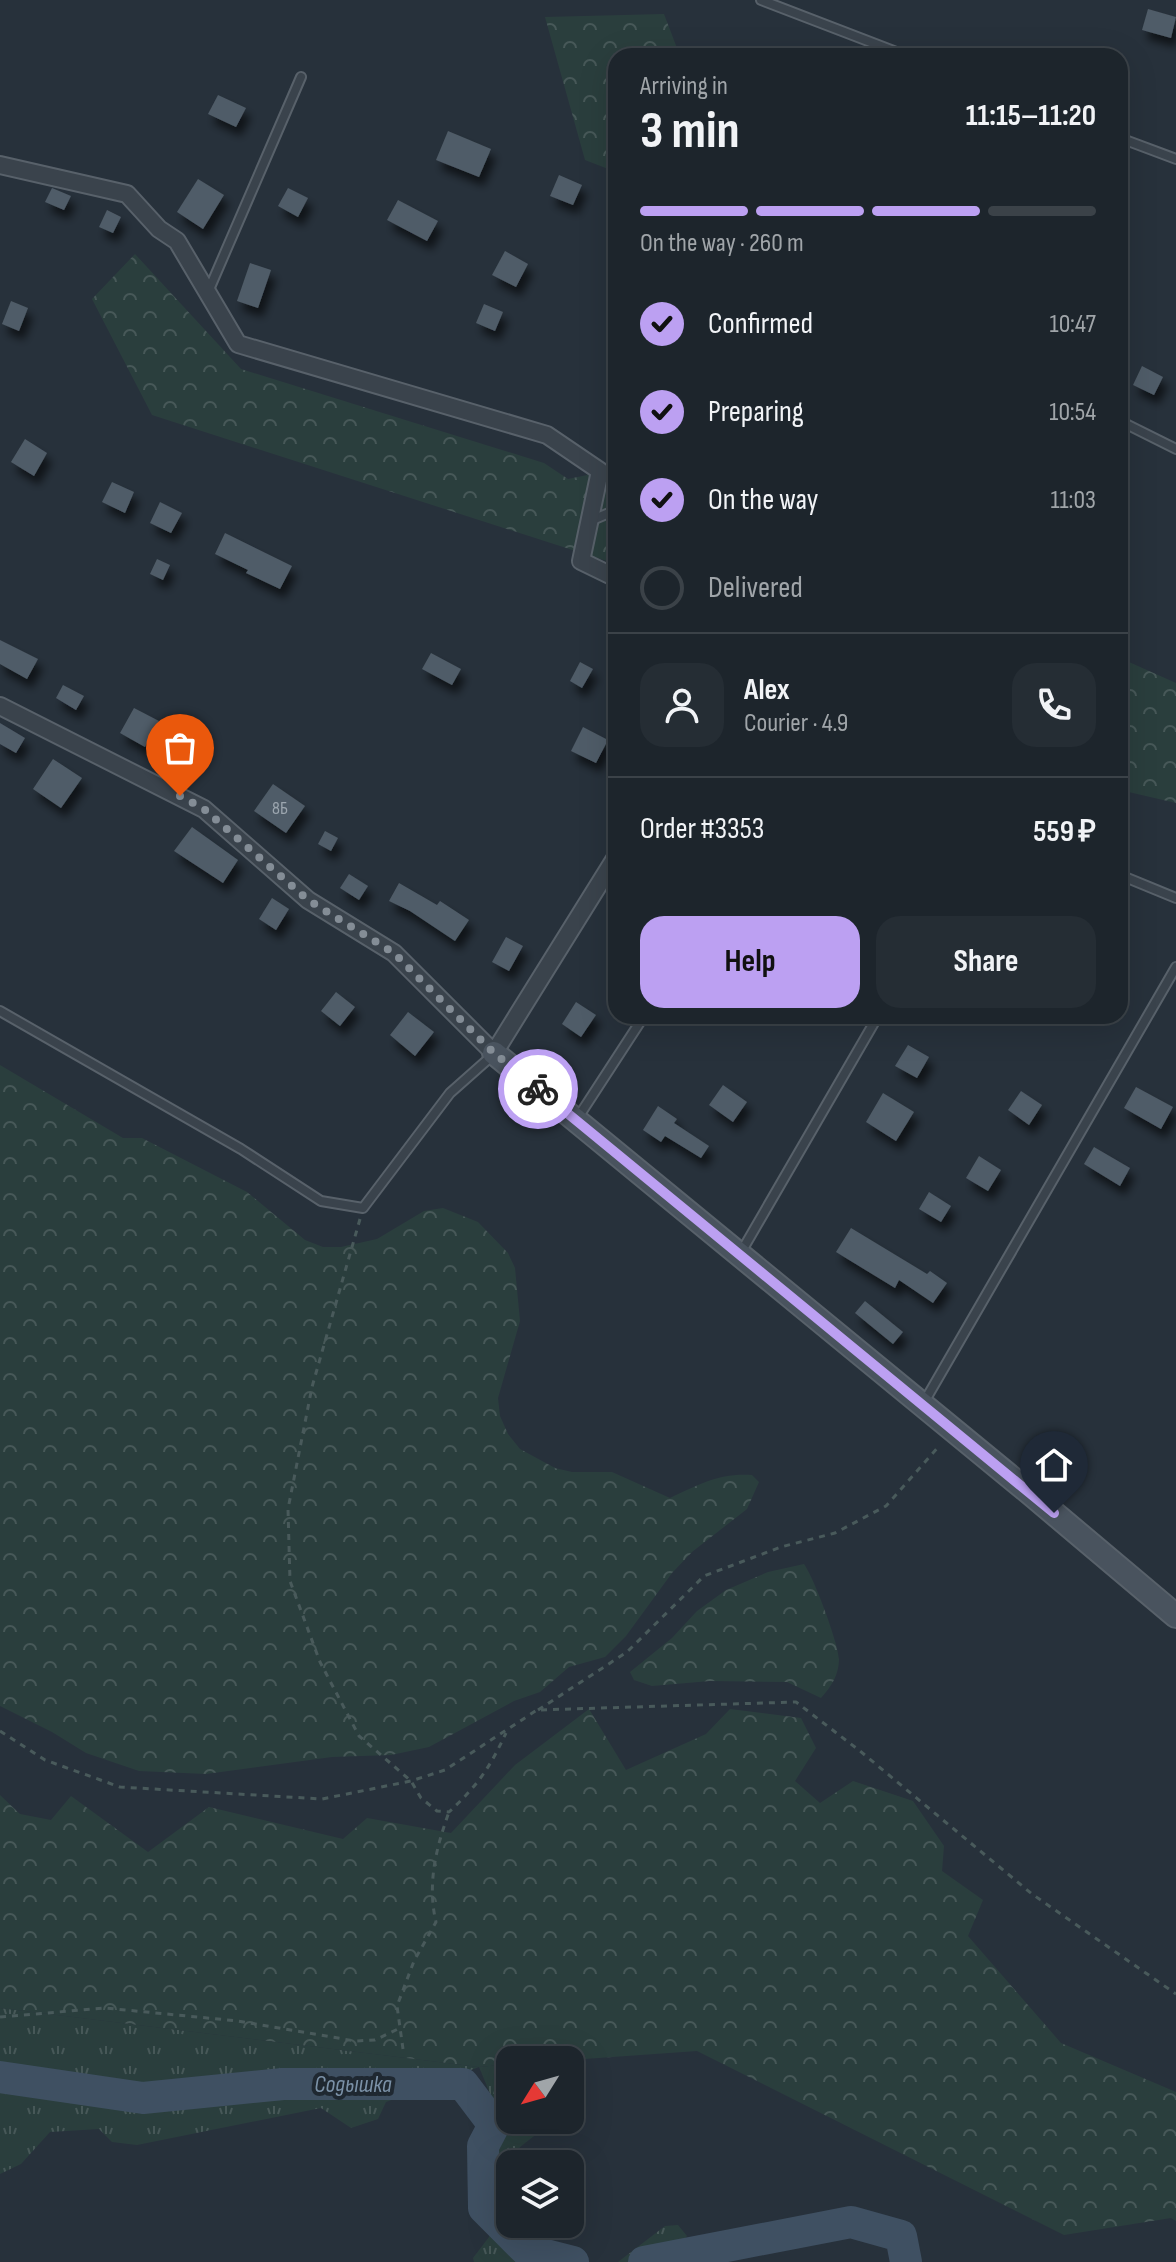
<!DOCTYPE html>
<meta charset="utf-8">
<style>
body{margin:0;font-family:"Sofia Sans Condensed",sans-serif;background:#252d34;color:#f1f3f6;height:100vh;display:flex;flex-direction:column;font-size:30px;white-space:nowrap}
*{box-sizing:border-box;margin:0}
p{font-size:26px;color:#a0a5a9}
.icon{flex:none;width:44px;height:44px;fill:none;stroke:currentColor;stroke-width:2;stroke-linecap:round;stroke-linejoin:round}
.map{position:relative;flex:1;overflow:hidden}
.sheet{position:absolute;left:608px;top:48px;width:520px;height:976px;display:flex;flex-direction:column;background:#1d252c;border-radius:24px;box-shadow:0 8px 32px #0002,0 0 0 2px #3b4248}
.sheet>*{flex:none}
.needle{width:52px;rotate:233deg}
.tools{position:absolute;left:496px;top:2046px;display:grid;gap:16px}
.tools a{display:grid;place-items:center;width:88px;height:88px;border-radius:16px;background:#1d252c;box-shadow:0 8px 32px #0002,0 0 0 2px #3b4248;font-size:40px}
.pin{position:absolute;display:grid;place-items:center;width:68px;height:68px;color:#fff;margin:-82px -34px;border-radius:50% 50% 50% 0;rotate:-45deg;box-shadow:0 0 8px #0007}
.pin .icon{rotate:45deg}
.courier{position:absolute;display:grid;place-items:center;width:80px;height:80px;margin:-40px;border:6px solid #bca0f2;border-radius:50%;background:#fff;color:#222;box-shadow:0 2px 10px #0007}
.headline em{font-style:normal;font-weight:700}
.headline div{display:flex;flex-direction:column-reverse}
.headline{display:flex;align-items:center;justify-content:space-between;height:136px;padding:0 32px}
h1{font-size:52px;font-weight:700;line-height:60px}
.bar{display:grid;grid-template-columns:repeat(4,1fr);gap:12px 8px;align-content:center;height:96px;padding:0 32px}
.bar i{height:10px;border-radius:6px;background:#3b4248}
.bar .selected{background:#bca0f2}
.bar p{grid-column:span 4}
.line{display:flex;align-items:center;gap:20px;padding:0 32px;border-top:2px solid #3b4248}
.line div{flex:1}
.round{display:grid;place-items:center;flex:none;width:84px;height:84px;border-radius:24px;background:#252d34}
ol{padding:0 32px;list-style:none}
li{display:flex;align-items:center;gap:24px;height:88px}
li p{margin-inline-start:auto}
li .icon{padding:8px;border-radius:50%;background:#bca0f2;color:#111;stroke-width:4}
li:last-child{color:#a0a5a9}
li i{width:44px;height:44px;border:4px solid #3b4248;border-radius:50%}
.button{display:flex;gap:16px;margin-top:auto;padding:16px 32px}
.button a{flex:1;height:92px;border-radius:24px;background:#bca0f2;color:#111;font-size:32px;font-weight:700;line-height:92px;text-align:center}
.button a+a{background:#252d34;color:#f1f3f6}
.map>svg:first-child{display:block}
.grass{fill:url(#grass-tufts)}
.forest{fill:url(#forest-crowns)}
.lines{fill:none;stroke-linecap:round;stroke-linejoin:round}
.river{stroke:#3f5062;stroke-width:32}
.building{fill:#505c67;filter:url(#shadow)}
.lane-casing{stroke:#58616a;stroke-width:12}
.street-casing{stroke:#58616a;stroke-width:20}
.secondary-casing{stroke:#58616a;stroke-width:26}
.path{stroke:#495a5b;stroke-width:3;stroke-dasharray:6 6;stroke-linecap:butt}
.lane{stroke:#3a434c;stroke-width:8}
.street{stroke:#3a434c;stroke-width:16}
.secondary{stroke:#49535e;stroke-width:22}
.done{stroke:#848d96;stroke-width:8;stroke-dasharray:0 14.4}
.route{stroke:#bca0f2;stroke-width:10}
.labels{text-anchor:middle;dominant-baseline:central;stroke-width:8;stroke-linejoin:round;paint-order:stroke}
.number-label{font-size:18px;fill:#9ca6af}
.water-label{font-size:24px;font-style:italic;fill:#7b91a7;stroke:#1f2831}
</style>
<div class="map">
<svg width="1176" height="2262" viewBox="0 0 1176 2262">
<defs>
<pattern id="grass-tufts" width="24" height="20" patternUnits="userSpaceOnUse" patternTransform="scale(2)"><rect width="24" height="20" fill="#2a3e3d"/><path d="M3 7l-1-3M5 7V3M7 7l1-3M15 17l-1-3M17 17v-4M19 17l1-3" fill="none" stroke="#475858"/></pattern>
<pattern id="forest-crowns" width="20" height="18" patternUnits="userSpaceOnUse" patternTransform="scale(2)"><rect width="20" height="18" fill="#2a3e3d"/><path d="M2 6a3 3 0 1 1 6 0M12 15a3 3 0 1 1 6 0" fill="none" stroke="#475858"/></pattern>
<filter id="shadow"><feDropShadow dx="5" dy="9" stdDeviation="4" flood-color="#0009"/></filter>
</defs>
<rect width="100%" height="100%" fill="#27313b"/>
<g class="grass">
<polygon points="0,2008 479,2067 510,2064 510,2120 550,2120 548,2125 515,2151 516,2164 510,2164 510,2224 517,2224 512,2248 534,2262 474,2262 473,2258 489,2237 494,2204 490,2156 494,2103 479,2067 386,2102 378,2119 351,2128 321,2108 137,2145 112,2142 99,2129 50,2132 21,2164 0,2174"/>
<polygon points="678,2225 687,2236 665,2262 618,2262 665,2226"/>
</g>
<g class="forest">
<polygon points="664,14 680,56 616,56 616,172 585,160 545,17"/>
<polygon points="135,254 241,369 544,463 568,479 616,469 616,564 152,415 92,299"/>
<polygon points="1120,658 1176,683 1176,803 1120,790"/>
<path d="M0,1065L123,1138H142L247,1192L305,1240L323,1247H341L377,1239L424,1211L443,1208L478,1222L508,1253L515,1268L520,1321L498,1398L500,1416L508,1434L520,1449L555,1468L572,1472H612L670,1498C700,1484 719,1473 752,1475L759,1482L747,1509L692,1552L672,1573L626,1636L605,1657L569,1667L540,1692L514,1701L429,1747L391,1755L332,1757L206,1774L139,1771L86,1753L52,1732L0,1706Z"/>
<path d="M804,1564C814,1578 838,1642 839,1659C839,1675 831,1687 821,1698L787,1682L710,1681L652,1686L634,1680L630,1672L672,1638L697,1611L726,1590L768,1572Z"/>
<polygon points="589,1709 626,1770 706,1734 730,1709 801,1718 816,1748 795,1781 820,1803 853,1781 913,1801 944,1846 942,1871 983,1900 968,1936 1061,2043 1176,2092 1176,2221 1171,2218 1064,2235 697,2051 570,2060 510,2060 510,2064 479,2067 0,2008 0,1795 20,1814 51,1820 71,1796 148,1852 209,1807 343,1839 367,1818 451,1833 515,1765"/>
</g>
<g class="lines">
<g class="river">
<polyline points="0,2077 143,2098 283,2084 463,2084 494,2125 483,2146 484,2208 526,2250 573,2262"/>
<polyline points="644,2262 851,2222 901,2236 906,2262"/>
</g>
</g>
<g class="building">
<polygon points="1148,9 1176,17 1171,38 1142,30"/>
<polygon points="218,95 246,108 236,127 208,114"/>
<polygon points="448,131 491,149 479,177 436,160"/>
<polygon points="559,175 582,185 573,205 550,196"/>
<polygon points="198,179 224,195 203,229 177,212"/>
<polygon points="52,188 71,196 64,210 45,202"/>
<polygon points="288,188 308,198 298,217 278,206"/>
<polygon points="398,200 438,221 427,241 387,220"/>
<polygon points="107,210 121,217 113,233 99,227"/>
<polygon points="505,251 528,264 516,287 492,275"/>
<polygon points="250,263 271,270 258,308 237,301"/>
<polygon points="11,301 28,308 19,331 2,324"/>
<polygon points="484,304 503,312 495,331 476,323"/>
<polygon points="1142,366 1163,377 1154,395 1133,385"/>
<polygon points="25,439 47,453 34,476 11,462"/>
<polygon points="112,482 134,492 125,513 102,502"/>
<polygon points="160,502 182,513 171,533 150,523"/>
<polygon points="225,533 292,566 280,589 246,573 248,570 215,554"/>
<polygon points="157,559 170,565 163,580 150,574"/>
<polygon points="0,640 38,659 27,679 0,664"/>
<polygon points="431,653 461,669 452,685 422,669"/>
<polygon points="580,662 593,669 582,688 570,681"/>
<polygon points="63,685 84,696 76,710 56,698"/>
<polygon points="134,708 159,721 145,747 120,733"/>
<polygon points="0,723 25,738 16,753 0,744"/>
<polygon points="583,727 608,740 596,763 571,751"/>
<polygon points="53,759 82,778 61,808 33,789"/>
<polygon points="273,784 305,806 286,833 254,811"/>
<polygon points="192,827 238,860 223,883 174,851"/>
<polygon points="325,831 338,838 331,851 318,844"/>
<polygon points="349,874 368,886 359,900 340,888"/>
<polygon points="399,883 437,905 440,901 469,920 455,941 410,911 389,901"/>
<polygon points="272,898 289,909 276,930 259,919"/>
<polygon points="506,937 523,946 509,971 492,962"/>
<polygon points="336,992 355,1007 340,1026 321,1011"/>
<polygon points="576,1002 596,1015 581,1037 562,1024"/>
<polygon points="408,1012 434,1032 415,1056 390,1035"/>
<polygon points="908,1045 929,1057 917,1078 895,1066"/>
<polygon points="723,1085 747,1102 733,1122 709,1105"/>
<polygon points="1136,1087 1173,1107 1161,1129 1124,1108"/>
<polygon points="1021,1091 1042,1105 1029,1125 1008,1110"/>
<polygon points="883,1093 914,1112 896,1141 866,1122"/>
<polygon points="658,1106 677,1119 674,1123 709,1146 701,1158 665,1136 661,1142 643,1130"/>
<polygon points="1094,1147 1130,1168 1120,1186 1084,1164"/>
<polygon points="979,1156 1001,1170 988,1191 966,1178"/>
<polygon points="929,1192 951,1206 941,1222 919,1209"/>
<polygon points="851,1228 927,1274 930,1271 947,1283 933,1303 899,1280 895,1288 836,1252"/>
<polygon points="865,1301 903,1332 893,1344 855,1313"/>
</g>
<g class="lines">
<g class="lane-casing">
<g id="lane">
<polyline points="761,0 907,56"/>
<polyline points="1120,138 1176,159"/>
<polyline points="208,292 301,77"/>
<polyline points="1120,421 1176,449"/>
<polyline points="590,521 616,510"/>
<polyline points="1120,875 1176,898"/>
<polyline points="0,1011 241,1149 321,1201 363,1208 450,1093 494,1054"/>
<polyline points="577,1119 644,1016"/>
<polyline points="740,1254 878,1016"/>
<polyline points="923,1404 1176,967"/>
</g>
</g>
<g class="street-casing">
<g id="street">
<polyline points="0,165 127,194 159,229 177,241 238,344 547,435 600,471 581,561 616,578"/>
<polyline points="0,706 204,809 308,900 394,953 494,1053 616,857"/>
</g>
</g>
<g class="secondary-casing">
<polyline id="secondary" points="494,1053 1030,1493 1176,1616"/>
</g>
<g class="path">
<path d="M360,1219L312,1387L288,1509L290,1581L320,1662L359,1736L411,1781L421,1798L437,1811L449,1812C478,1785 489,1769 506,1733"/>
<polyline points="538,1710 627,1652 704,1576 781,1547 835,1533 886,1506 940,1445"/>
<polyline points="0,1731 45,1760 120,1787 322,1799 411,1781 445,1770 537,1710 796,1702 860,1751 1032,1894 1176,1994"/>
<polyline points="0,2017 105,2008 238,2021 355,2041 375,2040 400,2028"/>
<path d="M403,2049L397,2006L414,1961L436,1922C427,1884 436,1848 449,1812"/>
</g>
<use href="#lane" class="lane"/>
<use href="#street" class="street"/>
<use href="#secondary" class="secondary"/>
</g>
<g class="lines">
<polyline class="done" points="180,796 204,809 308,900 394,953 494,1053 538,1089"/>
<polyline class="route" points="538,1089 1054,1513"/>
</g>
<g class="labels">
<g class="number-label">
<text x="280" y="808">8Б</text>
</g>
<g class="water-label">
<text x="353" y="2084">Содышка</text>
</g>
</g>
</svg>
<div class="tools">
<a><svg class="needle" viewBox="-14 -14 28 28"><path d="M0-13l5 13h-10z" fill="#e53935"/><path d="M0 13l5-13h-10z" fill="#a0a5a9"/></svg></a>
<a><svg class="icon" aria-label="layers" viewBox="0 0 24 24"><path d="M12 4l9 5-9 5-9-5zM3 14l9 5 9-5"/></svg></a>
</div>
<div class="pin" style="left:180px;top:796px;background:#ea580c"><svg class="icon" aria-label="bag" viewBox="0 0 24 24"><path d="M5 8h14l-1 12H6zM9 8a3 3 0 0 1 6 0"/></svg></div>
<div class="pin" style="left:1054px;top:1513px;background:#1f2937"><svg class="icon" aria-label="home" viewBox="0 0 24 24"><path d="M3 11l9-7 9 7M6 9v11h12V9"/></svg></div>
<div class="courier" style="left:538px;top:1089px"><svg class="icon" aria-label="bike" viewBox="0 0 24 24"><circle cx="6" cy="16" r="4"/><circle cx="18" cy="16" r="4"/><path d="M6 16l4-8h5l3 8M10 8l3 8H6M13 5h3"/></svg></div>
<section class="sheet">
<div class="headline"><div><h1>3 min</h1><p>Arriving in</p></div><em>11:15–11:20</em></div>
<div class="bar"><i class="selected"></i><i class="selected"></i><i class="selected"></i><i></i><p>On the way · 260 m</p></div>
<ol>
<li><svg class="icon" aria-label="check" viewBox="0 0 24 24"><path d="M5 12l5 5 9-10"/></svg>Confirmed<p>10:47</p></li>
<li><svg class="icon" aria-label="check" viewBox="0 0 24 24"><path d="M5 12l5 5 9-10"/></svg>Preparing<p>10:54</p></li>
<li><svg class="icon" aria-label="check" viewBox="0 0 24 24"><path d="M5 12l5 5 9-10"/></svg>On the way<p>11:03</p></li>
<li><i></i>Delivered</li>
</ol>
<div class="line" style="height:144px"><a class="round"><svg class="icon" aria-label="person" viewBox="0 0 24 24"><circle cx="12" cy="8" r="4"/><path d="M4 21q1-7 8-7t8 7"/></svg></a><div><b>Alex</b><p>Courier · 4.9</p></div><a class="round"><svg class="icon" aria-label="phone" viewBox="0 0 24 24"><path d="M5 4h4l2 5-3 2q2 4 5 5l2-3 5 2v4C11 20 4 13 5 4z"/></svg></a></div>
<div class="line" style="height:104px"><div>Order #3353</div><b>559 ₽</b></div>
<div class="button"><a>Help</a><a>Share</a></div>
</section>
</div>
